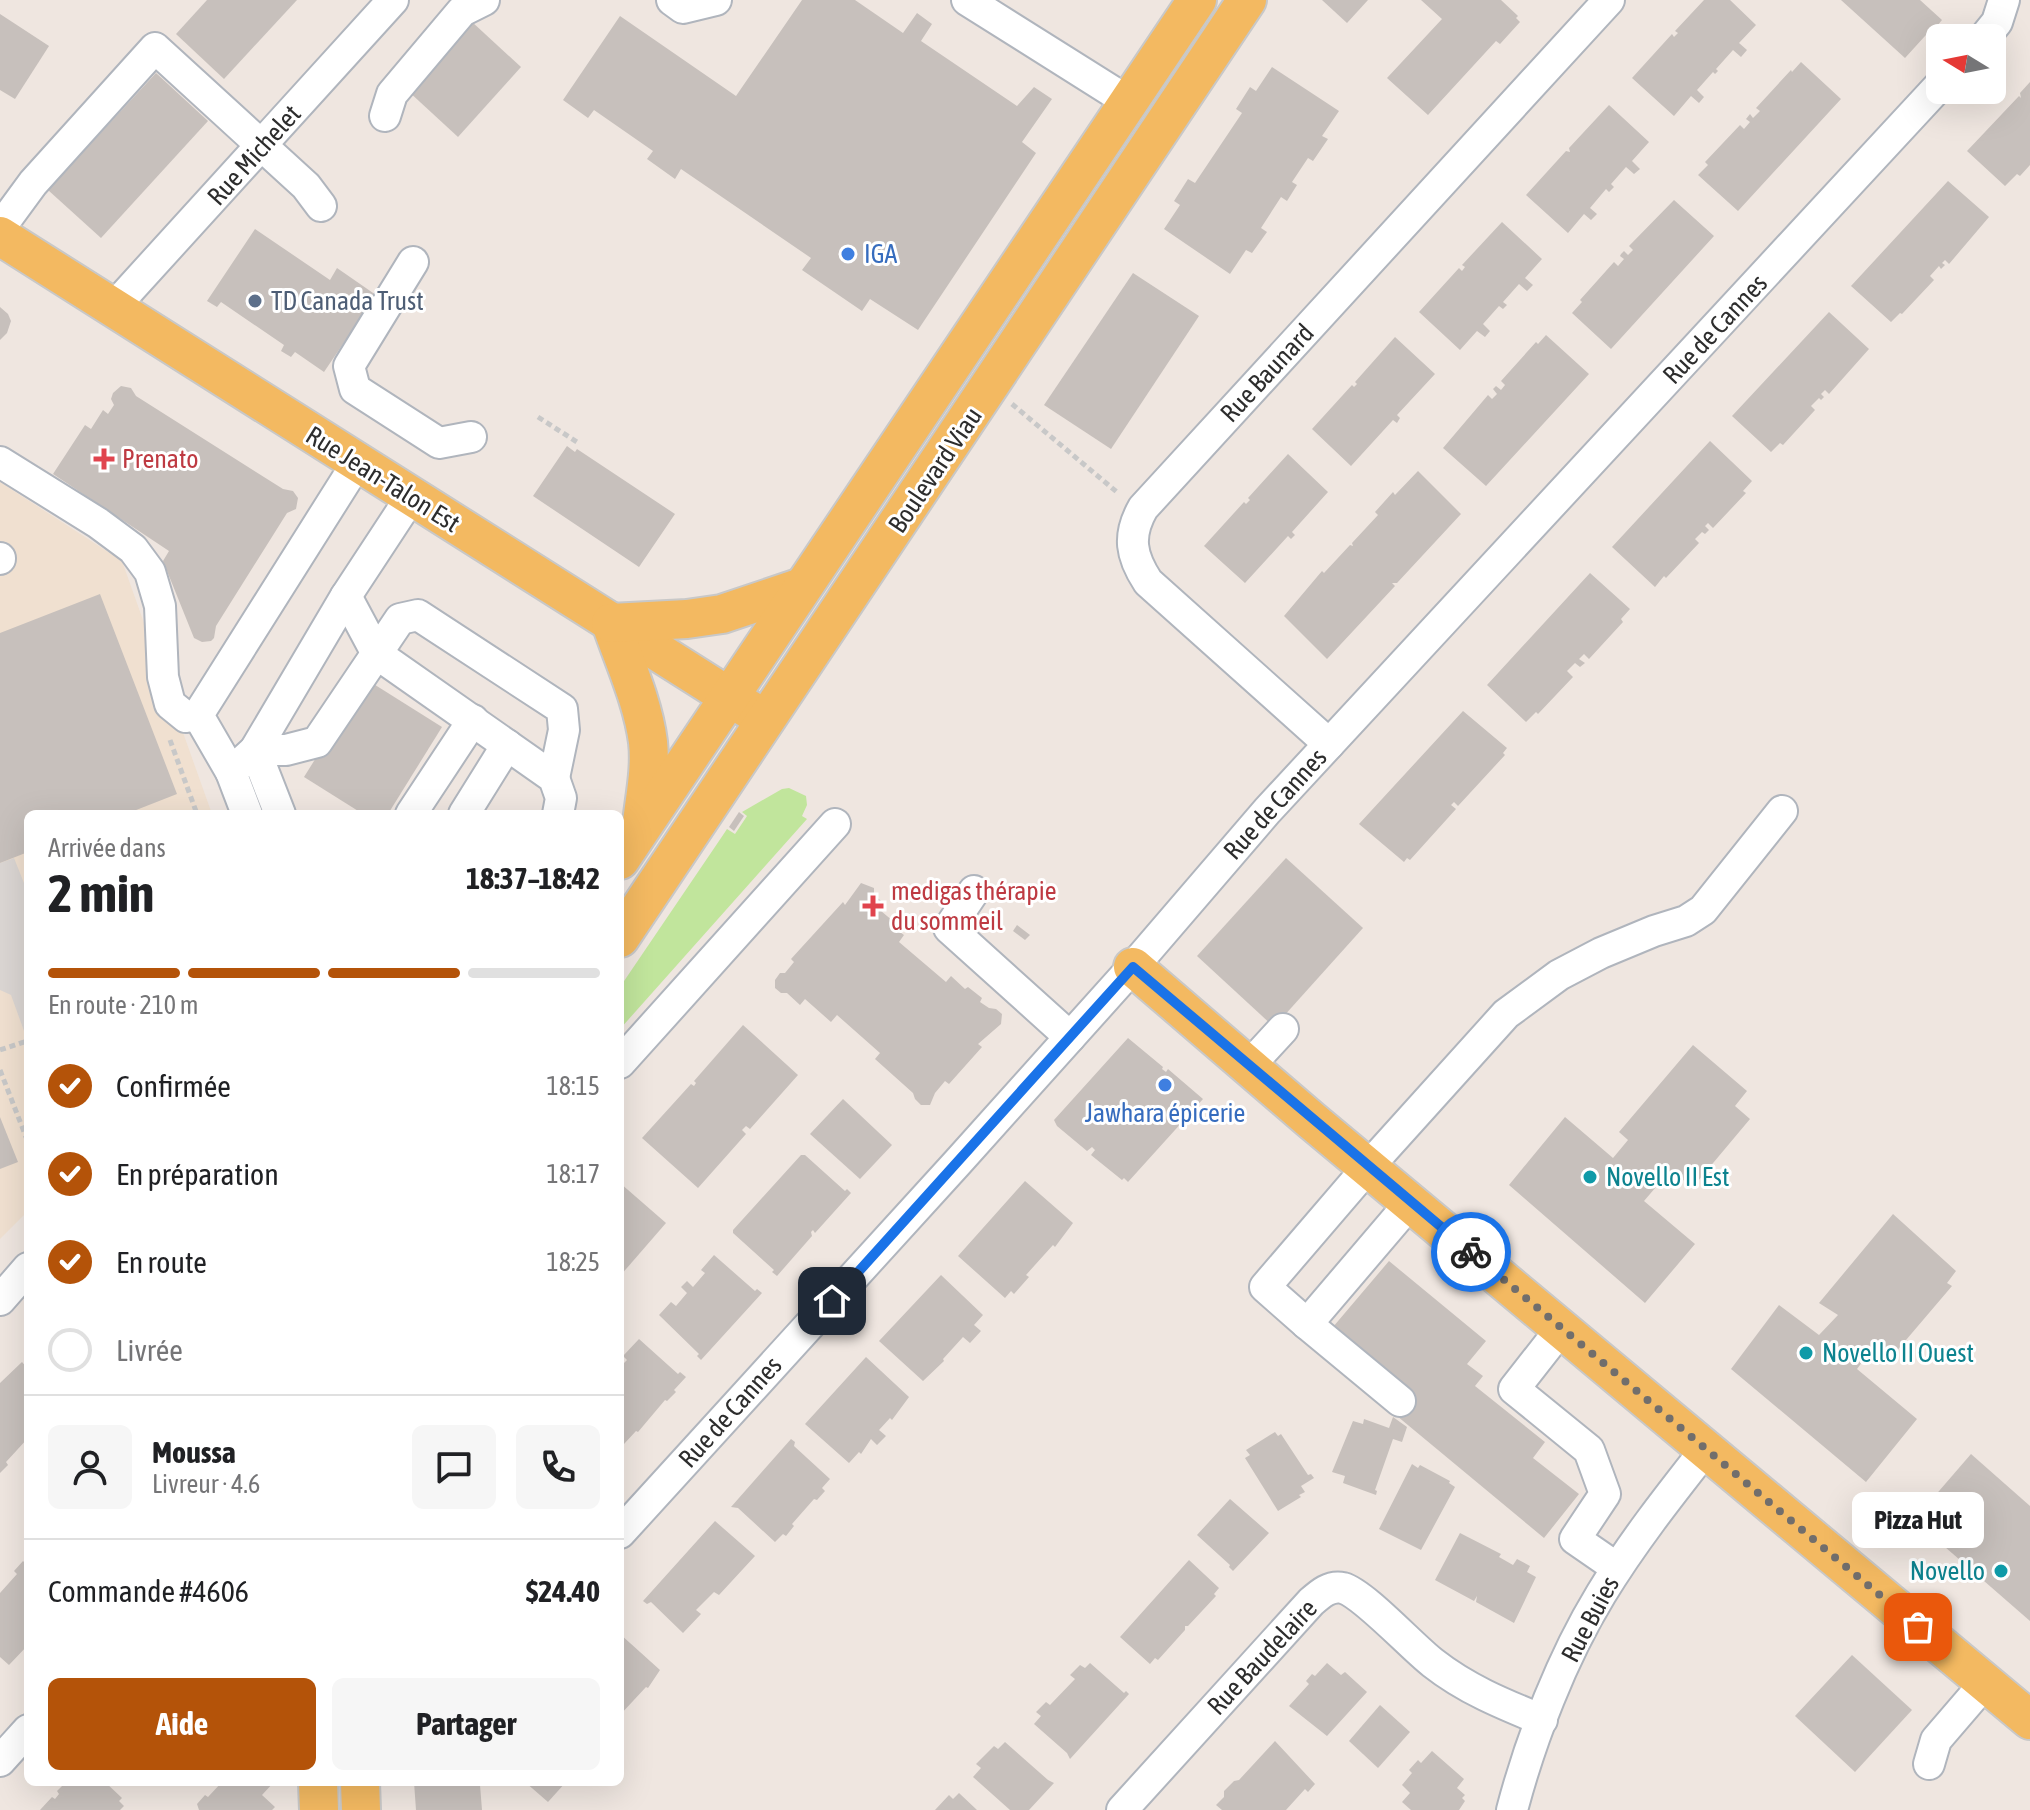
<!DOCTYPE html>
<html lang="fr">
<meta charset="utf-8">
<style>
body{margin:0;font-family:"Asap Condensed",sans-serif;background:#f6f6f6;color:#202124;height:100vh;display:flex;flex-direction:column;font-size:30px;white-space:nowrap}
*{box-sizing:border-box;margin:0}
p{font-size:26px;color:#757577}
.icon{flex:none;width:44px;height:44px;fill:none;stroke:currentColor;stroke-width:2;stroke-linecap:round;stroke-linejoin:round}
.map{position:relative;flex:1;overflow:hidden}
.details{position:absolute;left:24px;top:810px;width:600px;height:976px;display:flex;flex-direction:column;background:#fff;border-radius:12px;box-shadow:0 8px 32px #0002}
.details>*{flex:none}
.needle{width:52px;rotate:280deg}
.fabs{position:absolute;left:1926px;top:24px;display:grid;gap:16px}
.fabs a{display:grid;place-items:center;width:80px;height:80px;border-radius:12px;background:#fff;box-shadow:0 8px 32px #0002;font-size:40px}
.pin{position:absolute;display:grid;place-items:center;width:68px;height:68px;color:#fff;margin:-34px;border-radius:16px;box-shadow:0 4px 12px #0006}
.courier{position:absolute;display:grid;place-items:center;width:80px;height:80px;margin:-40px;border:6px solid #1a73e8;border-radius:50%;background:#fff;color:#222;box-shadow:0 2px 10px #0007}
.bubble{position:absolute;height:56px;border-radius:12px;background:#fff;box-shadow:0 8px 32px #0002;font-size:26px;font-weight:700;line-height:56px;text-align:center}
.overview em{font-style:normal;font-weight:700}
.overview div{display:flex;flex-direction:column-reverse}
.overview{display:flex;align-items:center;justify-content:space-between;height:136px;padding:0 24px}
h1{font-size:52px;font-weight:700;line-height:60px}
.bar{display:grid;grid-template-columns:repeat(4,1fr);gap:12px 8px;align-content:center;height:96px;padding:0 24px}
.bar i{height:10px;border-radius:6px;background:#e0e0e0}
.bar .active{background:#b45309}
.bar p{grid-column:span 4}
.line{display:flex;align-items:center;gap:20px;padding:0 24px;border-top:2px solid #e0e0e0}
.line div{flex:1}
.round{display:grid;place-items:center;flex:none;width:84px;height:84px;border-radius:12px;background:#f6f6f6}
ol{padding:0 24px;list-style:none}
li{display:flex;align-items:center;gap:24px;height:88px}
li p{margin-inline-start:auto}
li .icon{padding:8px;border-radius:50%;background:#b45309;color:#fff;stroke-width:4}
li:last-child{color:#757577}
li i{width:44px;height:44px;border:4px solid #e0e0e0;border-radius:50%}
.primary-button{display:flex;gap:16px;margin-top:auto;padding:16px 24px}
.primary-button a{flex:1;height:92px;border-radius:12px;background:#b45309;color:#fff;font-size:32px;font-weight:700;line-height:92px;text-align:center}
.primary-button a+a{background:#f6f6f6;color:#202124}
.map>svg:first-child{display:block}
.education{fill:#f0e0d0}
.green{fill:#c1e59c}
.plaza{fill:#dbd6d3}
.building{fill:#c7c0bc}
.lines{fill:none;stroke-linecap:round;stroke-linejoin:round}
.minor-casing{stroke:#b0b5bd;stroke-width:34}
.major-casing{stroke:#c8c8c8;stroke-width:42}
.path{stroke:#c8c8c8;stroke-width:5;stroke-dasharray:6 4;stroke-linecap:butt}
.minor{stroke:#fff;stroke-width:30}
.major{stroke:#f3b961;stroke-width:38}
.done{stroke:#716e6c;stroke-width:8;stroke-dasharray:0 14.4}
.route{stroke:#1a73e8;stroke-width:10}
.shop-dot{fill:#3f7fe0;stroke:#fff;stroke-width:3}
.service-dot{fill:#5c6f8a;stroke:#fff;stroke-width:3}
.health-dot{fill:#e0444e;stroke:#fff;stroke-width:3}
.culture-dot{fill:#0f9aa8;stroke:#fff;stroke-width:3}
.labels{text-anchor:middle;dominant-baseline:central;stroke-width:6;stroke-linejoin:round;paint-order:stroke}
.street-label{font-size:26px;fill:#2d2d2d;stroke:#fff}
.shop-label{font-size:26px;fill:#366cbe;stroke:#fff;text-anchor:start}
.service-label{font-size:26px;fill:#4e5e75;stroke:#fff;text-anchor:start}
.health-label{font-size:26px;fill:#be3a42;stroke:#fff;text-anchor:start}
.culture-label{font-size:26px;fill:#0d838f;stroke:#fff;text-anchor:start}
</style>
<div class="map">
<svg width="2030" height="1810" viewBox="0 0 2030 1810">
<rect width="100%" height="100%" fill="#efe6e0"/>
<polygon class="education" points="0,482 122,561 212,814 28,814 28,1211 0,1239"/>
<polygon class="green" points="789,788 806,796 807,805 802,816 807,819 620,1029 620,987 721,838 727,829 735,834 747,816 742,812 782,789"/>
<polygon class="plaza" points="14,858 28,893 28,1042 11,995 0,990 0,863"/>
<g class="building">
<polygon points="207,0 297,0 224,79 176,34"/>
<polygon points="802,0 855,0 903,33 917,13 932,24 921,41 1017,106 1034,87 1052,99 1022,142 1036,153 918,330 870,299 862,311 802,270 811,258 681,169 675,179 647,159 653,151 594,110 588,118 563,100 620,16 736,96"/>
<polygon points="1322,0 1368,0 1347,23"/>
<polygon points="1421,0 1501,0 1518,16 1516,18 1520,22 1500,44 1496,41 1428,115 1387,78 1442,19"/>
<polygon points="1704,0 1730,0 1756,25 1739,43 1747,50 1741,57 1733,50 1716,69 1718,71 1715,74 1713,72 1697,90 1704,97 1699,103 1691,96 1674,116 1632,78 1672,34 1674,37 1678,33 1675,31"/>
<polygon points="1841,0 1920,0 1942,20 1937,26 1935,25 1905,58"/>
<polygon points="0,14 49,46 15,99 0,90"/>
<polygon points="471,21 521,67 458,137 407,90"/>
<polygon points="1801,62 1841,99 1738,211 1698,175 1708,165 1705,162 1740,125 1744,129 1750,122 1746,119 1750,114 1753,118 1760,111 1756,108 1791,70 1792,72"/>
<polygon points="1272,67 1339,111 1322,136 1328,139 1313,161 1308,158 1292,182 1297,185 1287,201 1281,197 1261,228 1267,232 1252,253 1246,250 1230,274 1164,229 1180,205 1174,201 1188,179 1195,183 1242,113 1236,109 1250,87 1256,91"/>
<polygon points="156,73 208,121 101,238 48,190"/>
<polygon points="2030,82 2030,165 2020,176 2017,174 2005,186 1967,151 2019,96 2021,98 2020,93"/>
<polygon points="1609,105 1649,142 1632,161 1640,169 1634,174 1626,167 1611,184 1614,187 1609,192 1606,189 1590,208 1597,214 1591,220 1584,214 1568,233 1526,195 1566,151 1570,152 1569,148"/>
<polygon points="1948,181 1989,217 1949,264 1945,260 1942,263 1945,265 1941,269 1939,266 1930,276 1934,280 1902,314 1900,313 1891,322 1851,286"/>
<polygon points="1674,200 1714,236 1611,349 1572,313 1582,302 1580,300 1614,262 1618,266 1624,259 1620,256 1621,254 1624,251 1628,255 1633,250 1629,246"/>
<polygon points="1502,222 1542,259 1525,278 1533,285 1527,291 1519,284 1503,302 1507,305 1503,309 1499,306 1483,324 1490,331 1485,337 1477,331 1460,350 1419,312 1459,268 1462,271 1465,267 1462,265"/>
<polygon points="255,229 330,280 337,268 376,295 324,372 295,352 291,357 281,351 284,345 221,302 217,307 207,301"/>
<polygon points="1133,273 1199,316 1111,449 1044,405"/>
<polygon points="0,307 8,314 11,321 7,333 0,340"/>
<polygon points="1829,312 1869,349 1829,394 1825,390 1821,394 1824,397 1821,400 1819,398 1811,406 1815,410 1783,445 1780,443 1771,452 1732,416"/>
<polygon points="1546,335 1589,374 1486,486 1443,448 1488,395 1492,399 1497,394 1493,389 1496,386 1501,390 1505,385 1501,381 1536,342 1538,344"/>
<polygon points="1395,337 1435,374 1397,415 1400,418 1397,423 1393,420 1351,466 1312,429 1352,385 1354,387 1357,384 1355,382"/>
<polygon points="121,386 131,388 136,396 283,489 293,491 298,498 296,509 287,513 216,626 214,638 211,641 202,642 194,638 163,561 169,551 53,474 85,425 91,429 103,410 108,414 114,405 111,399 113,393"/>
<polygon points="1710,441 1752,481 1743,491 1746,493 1713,528 1708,523 1705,526 1709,530 1705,534 1702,532 1695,539 1699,543 1666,578 1664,576 1655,587 1612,547"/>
<polygon points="567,446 575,452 577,449 675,514 639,567 533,496"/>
<polygon points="1288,454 1328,492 1292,532 1295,535 1291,539 1288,536 1245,583 1204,546 1244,502 1246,504 1250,500 1248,498"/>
<polygon points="1418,471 1461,514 1397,583 1392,583 1395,586 1327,659 1284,616 1322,571 1324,573 1350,545 1353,546 1352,543 1378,515 1375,512 1393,492 1395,495"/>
<polygon points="1590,573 1630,609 1621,619 1623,622 1589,659 1584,654 1579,659 1585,663 1580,667 1575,663 1567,671 1573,677 1538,714 1536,712 1526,722 1487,685"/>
<polygon points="100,594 177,794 126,814 28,814 28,852 0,863 0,633"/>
<polygon points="372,683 442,727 388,814 363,814 304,777 346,710"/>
<polygon points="1463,711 1507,748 1503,753 1505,755 1458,806 1454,802 1451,805 1456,809 1410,860 1407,858 1404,862 1359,824"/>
<polygon points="739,812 744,816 734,831 729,827"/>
<polygon points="1286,858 1363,928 1274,1027 1197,956"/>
<polygon points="861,883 874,888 874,895 886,905 881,911 893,921 890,925 904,935 899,942 946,982 951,976 965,989 968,987 982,998 980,1002 989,1008 996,1009 1002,1014 1001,1024 978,1044 982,1047 949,1084 945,1081 935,1093 930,1105 921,1105 915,1099 913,1093 875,1059 880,1053 837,1015 831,1022 805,999 800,1005 787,993 781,993 775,988 775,980 780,973 785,973 794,962 791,959 843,902 845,905"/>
<polygon points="1017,925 1030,935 1025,940 1013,931"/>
<polygon points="743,1025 798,1075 750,1129 746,1126 742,1130 746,1134 698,1188 642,1138 691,1084 694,1086 696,1083 694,1081"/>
<polygon points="1128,1038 1163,1067 1162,1069 1166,1072 1168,1069 1203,1099 1128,1182 1124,1178 1122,1180 1091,1155 1095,1150 1092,1147 1087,1151 1057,1126 1054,1120"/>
<polygon points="1693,1045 1747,1091 1735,1106 1750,1119 1698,1181 1690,1173 1680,1184 1668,1173 1644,1201 1695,1244 1645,1303 1509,1185 1565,1117 1613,1158 1628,1140 1619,1132"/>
<polygon points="843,1099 892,1145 860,1179 810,1134"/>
<polygon points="0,1117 18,1162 0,1169"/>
<polygon points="801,1155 805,1155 845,1191 847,1189 851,1193 815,1233 813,1230 811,1232 812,1236 777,1276 772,1272 774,1270 733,1233 733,1230"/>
<polygon points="1025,1181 1073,1223 1055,1247 1053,1245 1026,1275 1029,1277 1014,1294 1011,1291 1005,1298 958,1256"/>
<polygon points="620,1183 666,1223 620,1276"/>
<polygon points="1893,1214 1956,1271 1947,1283 1952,1286 1889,1360 1874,1346 1857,1369 1917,1419 1866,1482 1731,1369 1779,1305 1819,1335 1838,1315 1819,1303"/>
<polygon points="714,1255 755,1291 757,1289 762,1293 701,1360 697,1356 699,1354 659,1315 671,1302 676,1306 687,1293 681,1287 687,1281 693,1287 705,1273 701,1270"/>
<polygon points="1389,1261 1486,1341 1467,1364 1483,1376 1475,1386 1545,1442 1533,1458 1579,1494 1544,1538 1391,1411 1333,1327"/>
<polygon points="941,1275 983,1315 974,1325 981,1331 970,1343 963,1337 943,1359 944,1361 923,1381 879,1341"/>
<polygon points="639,1339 678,1374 680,1372 686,1377 674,1390 676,1392 667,1401 665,1400 638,1432 636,1431 624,1444 620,1439 620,1367 627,1360 623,1356"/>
<polygon points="866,1357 909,1397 892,1420 890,1418 879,1430 886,1436 877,1445 871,1439 861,1454 859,1452 849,1463 805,1424"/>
<polygon points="22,1362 28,1369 28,1438 6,1462 8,1465 0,1473 0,1383"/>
<polygon points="1393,1417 1407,1427 1402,1442 1393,1439 1375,1490 1377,1491 1376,1495 1343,1483 1345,1476 1332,1472 1353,1421 1363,1424 1364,1419 1389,1428"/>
<polygon points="1275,1432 1278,1436 1281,1434 1308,1475 1311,1474 1314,1478 1301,1486 1305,1492 1299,1495 1301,1497 1278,1511 1245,1458 1250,1455 1246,1450"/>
<polygon points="791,1439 795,1442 794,1446 830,1479 822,1488 825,1491 817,1500 814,1499 792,1524 794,1526 786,1536 783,1534 775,1542 738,1508 731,1507"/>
<polygon points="1971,1454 2030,1506 2030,1621 1914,1520"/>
<polygon points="1412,1464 1418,1468 1420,1465 1450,1481 1449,1483 1455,1487 1421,1550 1379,1529"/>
<polygon points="1230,1499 1269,1533 1233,1571 1229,1567 1230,1565 1197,1535"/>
<polygon points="715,1521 755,1556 719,1595 714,1592 696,1610 701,1614 683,1633 651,1602 647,1604 643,1601"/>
<polygon points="1460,1533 1501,1554 1499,1557 1513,1565 1517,1559 1530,1566 1527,1572 1536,1577 1514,1623 1476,1602 1477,1596 1474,1601 1435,1580"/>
<polygon points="1189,1560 1219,1588 1214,1594 1216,1596 1188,1626 1185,1626 1185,1630 1158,1660 1155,1658 1150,1664 1120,1637"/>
<polygon points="23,1561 26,1564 28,1562 28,1645 9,1665 0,1657 0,1593 17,1574 14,1571"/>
<polygon points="620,1634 660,1670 648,1688 646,1687 620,1715"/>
<polygon points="1852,1655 1912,1710 1855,1772 1795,1716"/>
<polygon points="1090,1663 1124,1693 1126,1691 1129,1694 1070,1759 1067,1753 1034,1724 1041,1716 1036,1712 1046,1702 1050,1705 1075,1679 1070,1675 1080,1665 1085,1668"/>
<polygon points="1327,1663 1341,1675 1345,1672 1367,1692 1327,1736 1289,1706 1309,1684 1306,1681 1312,1674 1315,1676"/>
<polygon points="1380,1705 1410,1732 1378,1768 1349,1741"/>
<polygon points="1275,1741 1315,1784 1308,1792 1305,1789 1286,1810 1222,1810 1216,1805 1224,1797 1224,1791 1234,1781 1239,1780"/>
<polygon points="1005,1742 1048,1780 1054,1783 1029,1810 1010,1810 973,1777 981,1768 976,1764 994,1746 998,1749"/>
<polygon points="1432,1751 1464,1779 1457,1788 1465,1795 1462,1798 1465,1801 1459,1810 1411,1810 1402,1802 1410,1793 1402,1785 1412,1773 1409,1770 1418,1760 1421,1763"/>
<polygon points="66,1782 105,1782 122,1798 119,1801 124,1806 120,1810 40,1810 52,1797 55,1799 59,1794 57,1791"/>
<polygon points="222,1782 274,1782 262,1795 275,1807 272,1810 199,1810 197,1804 205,1795 208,1797"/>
<polygon points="414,1782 422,1782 422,1784 475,1782 475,1785 480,1785 482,1810 416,1810"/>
<polygon points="525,1782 566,1782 548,1802"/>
<polygon points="959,1793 977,1810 935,1810 949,1795 953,1799"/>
</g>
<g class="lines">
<g class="minor-casing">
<g id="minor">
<polyline points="672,0 683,8 716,0"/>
<polyline points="967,0 1129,102"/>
<polyline points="1984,38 1997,22 2004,0"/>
<polyline points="385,116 392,94 462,11 484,0"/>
<polyline points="0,228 33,183 155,48 306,186 321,206"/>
<polyline points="413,262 349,366 355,389 439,443 471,437"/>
<polyline points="113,308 393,0"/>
<polyline points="0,462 98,523 133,549 150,572 160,606 163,677 170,704 186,717 198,715"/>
<polyline points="0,558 0,559"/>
<polyline points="346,596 377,654 554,778 561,798 558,814"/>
<path d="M1329,744L1148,582C1131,556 1127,536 1143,508L1609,0"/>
<polyline points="231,772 198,715 357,463"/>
<polyline points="247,814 231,772 255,750 346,596 411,497"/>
<polyline points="280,814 255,750 286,750 317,742 400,619 418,615 562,709 564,730 554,778"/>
<polyline points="411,814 473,720"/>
<polyline points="464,814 507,745"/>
<polyline points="974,891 949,928 1070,1037"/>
<polyline points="620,1063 835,824"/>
<polyline points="1249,1066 1283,1029"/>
<polyline points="0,1300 28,1268"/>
<polyline points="1307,1324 1265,1287 1368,1167 1506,1014 1559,975 1601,953 1654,931 1686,921 1703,910 1782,811"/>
<polyline points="1561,1329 1514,1389 1589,1450 1605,1494 1575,1539 1617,1568"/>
<polyline points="1400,1401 1307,1324 1411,1202"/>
<polyline points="620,1533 958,1162 1133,967 1267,811 1940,85"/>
<polyline points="0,1761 28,1730"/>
<polyline points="1929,1764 1936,1740 1985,1683"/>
<path d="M1122,1810L1311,1602C1320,1594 1330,1585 1343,1588C1364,1594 1412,1647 1433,1663C1466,1689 1503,1704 1542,1720"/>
<path d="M1512,1810C1531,1738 1562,1658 1601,1594C1632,1543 1669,1496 1706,1449"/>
</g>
</g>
<g class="major-casing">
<g id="major">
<polyline points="0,236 750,710"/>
<path d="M611,623C624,661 643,702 648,742C651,769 645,796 642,823"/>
<polyline points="611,623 687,619 722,614 802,587"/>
<polyline points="620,860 1197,0"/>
<polyline points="620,938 1247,0"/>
<polyline points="1133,967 1311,1120 2030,1720"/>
<polyline points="318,1782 319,1810"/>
<polyline points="360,1782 361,1810"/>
</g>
</g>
<g class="path">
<polyline points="1012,404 1118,493"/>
<polyline points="538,417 577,442"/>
<polyline points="170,740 197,814"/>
<polyline points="0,1050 27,1041"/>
<polyline points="0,1070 28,1142"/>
</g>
<use href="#minor" class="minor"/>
<use href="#major" class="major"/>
</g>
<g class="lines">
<polyline class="done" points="1471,1252 1918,1627"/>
<polyline class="route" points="832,1301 1133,967 1471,1252"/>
</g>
<g class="shop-dot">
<circle cx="848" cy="254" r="8"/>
<circle cx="1165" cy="1085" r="8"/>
</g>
<circle class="service-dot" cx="255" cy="301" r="8"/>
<g class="health-dot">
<path d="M100 447h8v8h8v8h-8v8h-8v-8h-8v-8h8z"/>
<path d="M869 894h8v8h8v8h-8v8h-8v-8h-8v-8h8z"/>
</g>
<g class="culture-dot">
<circle cx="1590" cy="1177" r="8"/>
<circle cx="1806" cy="1353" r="8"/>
<circle cx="2001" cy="1571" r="8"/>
</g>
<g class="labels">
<g class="street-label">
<text transform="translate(254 155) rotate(-48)">Rue Michelet</text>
<text transform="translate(1715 329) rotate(-47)">Rue de Cannes</text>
<text transform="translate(1267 373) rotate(-47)">Rue Baunard</text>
<text transform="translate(935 470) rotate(-56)">Boulevard Viau</text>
<text transform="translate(383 479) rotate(32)">Rue Jean-Talon Est</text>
<text transform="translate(1275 804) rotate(-48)">Rue de Cannes</text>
<text transform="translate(730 1412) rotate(-48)">Rue de Cannes</text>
<text transform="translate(1590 1619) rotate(-62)">Rue Buies</text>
<text transform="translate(1262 1657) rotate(-47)">Rue Baudelaire</text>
</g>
<g class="shop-label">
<text x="864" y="254">IGA</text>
<text x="1165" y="1113" text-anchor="middle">Jawhara épicerie</text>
</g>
<g class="service-label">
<text x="271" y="301">TD Canada Trust</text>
</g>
<g class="health-label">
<text x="122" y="459">Prenato</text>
<text x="891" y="891">medigas thérapie<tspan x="891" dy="30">du sommeil</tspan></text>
</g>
<g class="culture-label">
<text x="1606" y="1177">Novello II Est</text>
<text x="1822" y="1353">Novello II Ouest</text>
<text x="1985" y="1571" text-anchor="end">Novello</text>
</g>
</g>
</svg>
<div class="fabs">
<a><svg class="needle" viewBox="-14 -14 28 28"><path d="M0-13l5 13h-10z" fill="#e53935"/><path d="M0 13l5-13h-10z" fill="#757577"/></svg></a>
</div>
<div class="pin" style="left:1918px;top:1627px;background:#ea580c"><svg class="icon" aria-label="bag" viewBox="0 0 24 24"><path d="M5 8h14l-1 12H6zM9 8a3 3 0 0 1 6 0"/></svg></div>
<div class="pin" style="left:832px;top:1301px;background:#1f2937"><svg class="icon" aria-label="home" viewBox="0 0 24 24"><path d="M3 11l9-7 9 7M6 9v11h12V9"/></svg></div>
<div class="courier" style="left:1471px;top:1252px"><svg class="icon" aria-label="bike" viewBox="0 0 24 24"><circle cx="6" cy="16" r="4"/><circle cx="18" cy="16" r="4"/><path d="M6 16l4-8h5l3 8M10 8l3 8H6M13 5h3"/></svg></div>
<div class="bubble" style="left:1852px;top:1492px;width:132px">Pizza Hut</div>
<section class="details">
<div class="overview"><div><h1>2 min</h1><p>Arrivée dans</p></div><em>18:37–18:42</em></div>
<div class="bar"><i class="active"></i><i class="active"></i><i class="active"></i><i></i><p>En route · 210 m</p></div>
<ol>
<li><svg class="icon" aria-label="check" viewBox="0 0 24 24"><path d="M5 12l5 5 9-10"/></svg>Confirmée<p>18:15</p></li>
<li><svg class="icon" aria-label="check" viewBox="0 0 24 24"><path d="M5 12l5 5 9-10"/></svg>En préparation<p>18:17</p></li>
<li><svg class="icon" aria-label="check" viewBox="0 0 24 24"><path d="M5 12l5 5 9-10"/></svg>En route<p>18:25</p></li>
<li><i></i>Livrée</li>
</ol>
<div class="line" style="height:144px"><a class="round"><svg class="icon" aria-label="person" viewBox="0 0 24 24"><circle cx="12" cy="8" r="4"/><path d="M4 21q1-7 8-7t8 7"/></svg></a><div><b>Moussa</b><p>Livreur · 4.6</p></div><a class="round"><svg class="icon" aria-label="chat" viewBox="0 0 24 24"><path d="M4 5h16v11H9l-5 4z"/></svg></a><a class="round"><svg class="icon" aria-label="phone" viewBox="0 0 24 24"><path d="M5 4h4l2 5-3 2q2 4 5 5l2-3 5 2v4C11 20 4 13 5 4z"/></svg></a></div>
<div class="line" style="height:104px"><div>Commande #4606</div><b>$24.40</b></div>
<div class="primary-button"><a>Aide</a><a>Partager</a></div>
</section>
</div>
